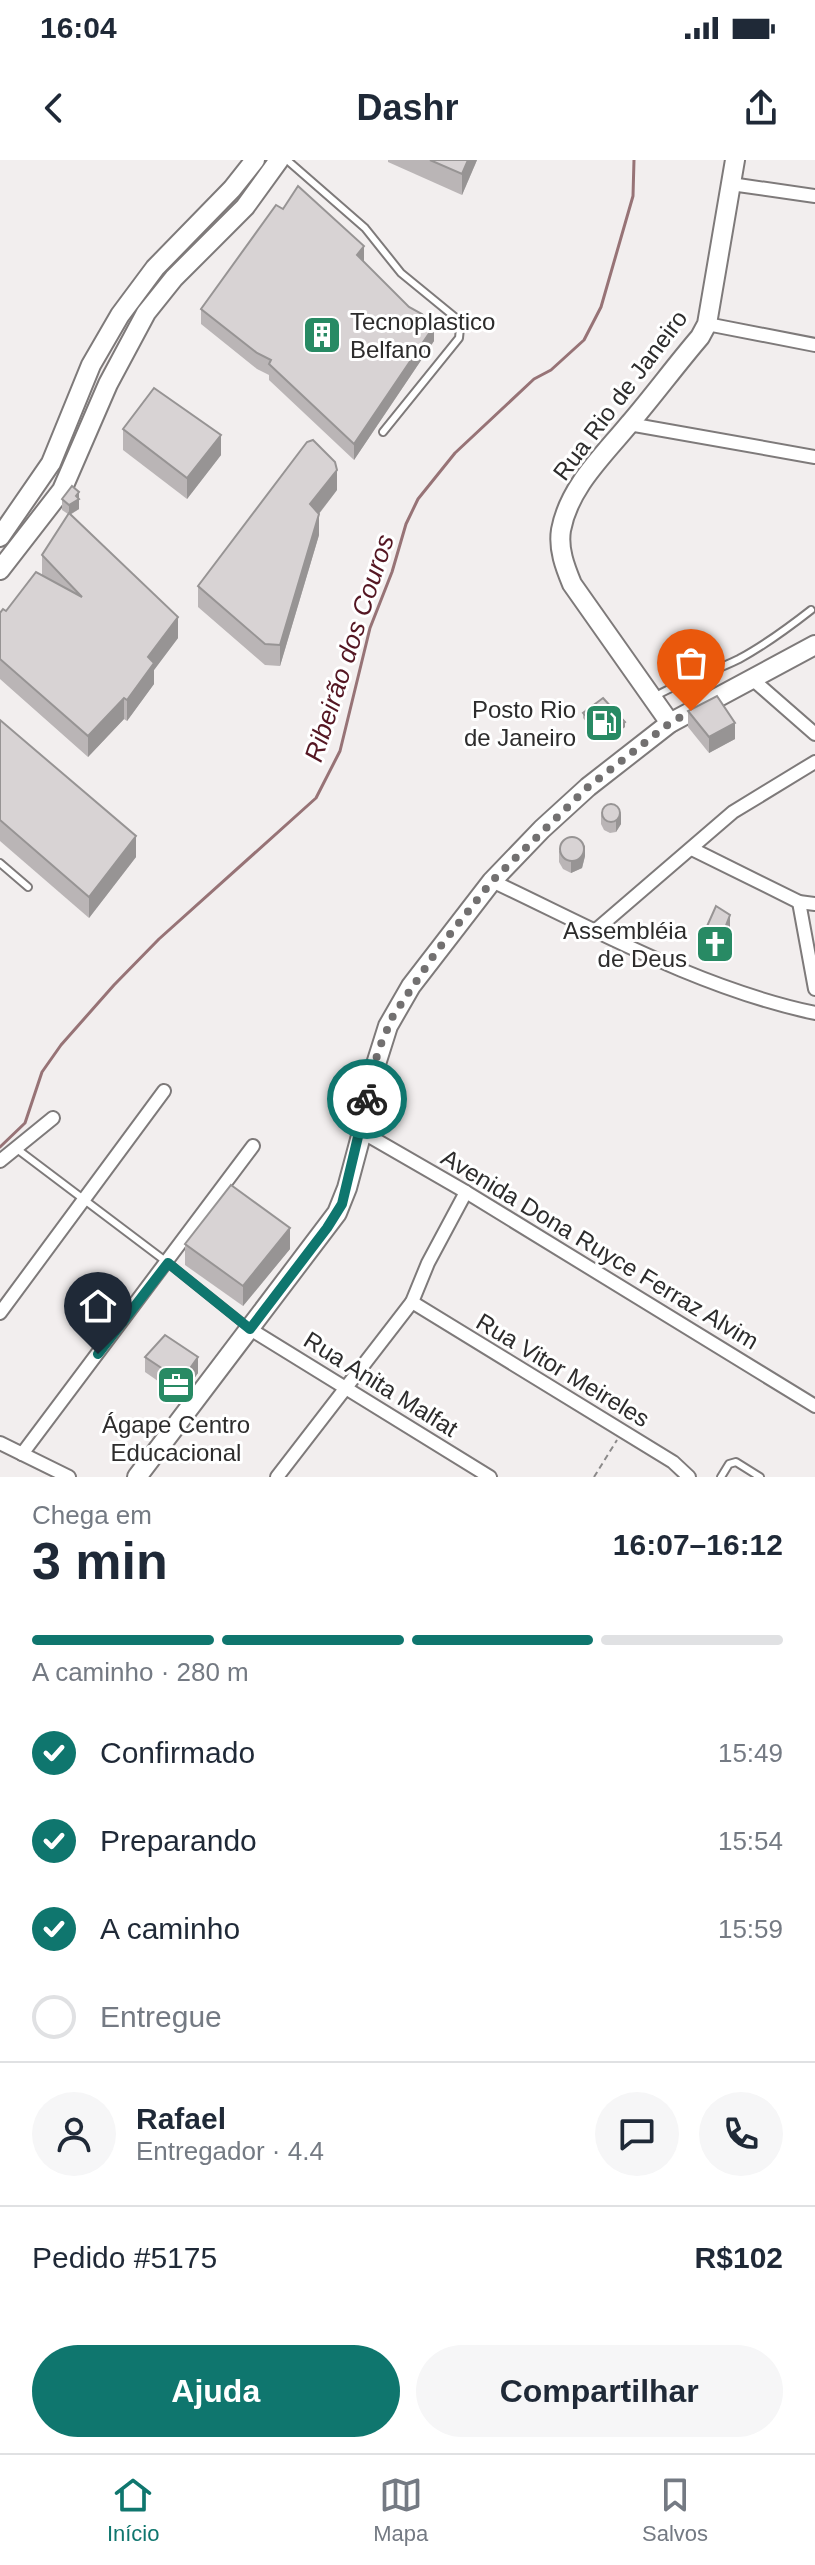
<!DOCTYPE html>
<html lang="pt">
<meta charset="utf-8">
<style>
body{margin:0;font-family:Helvetica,sans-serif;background:#f6f6f7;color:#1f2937;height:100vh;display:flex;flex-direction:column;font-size:30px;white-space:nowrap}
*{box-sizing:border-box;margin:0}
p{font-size:26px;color:#747a83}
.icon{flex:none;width:44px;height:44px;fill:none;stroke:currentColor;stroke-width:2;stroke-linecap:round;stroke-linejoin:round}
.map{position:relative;height:1317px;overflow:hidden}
.sheet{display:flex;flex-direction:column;background:#fff;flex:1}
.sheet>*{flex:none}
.pin{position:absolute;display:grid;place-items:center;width:68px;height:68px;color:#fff;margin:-82px -34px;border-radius:50% 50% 50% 0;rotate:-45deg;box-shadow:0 0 8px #0007}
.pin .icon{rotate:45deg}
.courier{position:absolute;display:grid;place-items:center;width:80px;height:80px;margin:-40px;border:6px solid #0f766e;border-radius:50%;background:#fff;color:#222;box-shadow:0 2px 10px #0007}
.summary em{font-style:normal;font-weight:700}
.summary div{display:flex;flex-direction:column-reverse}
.summary{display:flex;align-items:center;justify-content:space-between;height:136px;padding:0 32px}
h1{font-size:52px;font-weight:700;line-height:60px}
.bar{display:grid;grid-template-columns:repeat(4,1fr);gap:12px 8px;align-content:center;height:96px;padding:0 32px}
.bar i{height:10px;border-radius:6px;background:#e0e1e3}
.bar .active{background:#0f766e}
.bar p{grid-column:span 4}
.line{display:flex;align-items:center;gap:20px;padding:0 32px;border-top:2px solid #e0e1e3}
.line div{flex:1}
.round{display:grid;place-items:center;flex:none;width:84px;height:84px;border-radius:42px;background:#f6f6f7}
ol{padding:0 32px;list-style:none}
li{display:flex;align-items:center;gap:24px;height:88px}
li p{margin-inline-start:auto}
li .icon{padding:8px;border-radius:50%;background:#0f766e;color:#fff;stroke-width:4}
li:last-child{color:#747a83}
li i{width:44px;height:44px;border:4px solid #e0e1e3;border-radius:50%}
.primary-button{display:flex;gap:16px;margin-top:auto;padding:16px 32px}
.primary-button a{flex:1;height:92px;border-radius:48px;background:#0f766e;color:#fff;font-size:32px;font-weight:700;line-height:92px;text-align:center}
.primary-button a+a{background:#f6f6f7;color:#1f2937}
.status{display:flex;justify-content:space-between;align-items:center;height:56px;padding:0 40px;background:#fff;direction:ltr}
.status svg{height:22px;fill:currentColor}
header{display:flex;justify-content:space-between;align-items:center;height:104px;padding:0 32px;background:#fff;font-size:36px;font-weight:700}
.tabs{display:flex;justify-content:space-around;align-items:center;height:112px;border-top:2px solid #e0e1e3;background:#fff;font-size:22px;color:#747a83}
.tabs a{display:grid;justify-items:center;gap:4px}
.tabs .active{color:#0f766e}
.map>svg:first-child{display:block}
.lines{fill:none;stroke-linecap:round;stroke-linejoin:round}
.stream{stroke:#977376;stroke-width:3}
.lane-casing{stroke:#7e7a7a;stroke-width:10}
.street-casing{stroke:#7e7a7a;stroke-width:16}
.secondary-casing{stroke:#7e7a7a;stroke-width:22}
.path{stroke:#8b8989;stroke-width:2;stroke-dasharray:6 4;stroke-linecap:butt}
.lane{stroke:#fff;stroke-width:6}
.street{stroke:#fff;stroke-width:12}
.secondary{stroke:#fff;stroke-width:18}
.wall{fill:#bab5b6}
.shaded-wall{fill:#979494}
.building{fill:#d8d3d4;stroke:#979494;stroke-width:2}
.done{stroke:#727070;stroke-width:8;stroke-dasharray:0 14.4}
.route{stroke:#0f766e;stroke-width:10}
.labels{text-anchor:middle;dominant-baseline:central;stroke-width:6;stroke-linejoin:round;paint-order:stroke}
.poi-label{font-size:24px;fill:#2d2c2c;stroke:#fff;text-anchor:end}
.street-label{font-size:24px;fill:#2d2c2c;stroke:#fff}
.water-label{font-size:26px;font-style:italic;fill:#541622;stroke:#fff}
</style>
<div class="status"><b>16:04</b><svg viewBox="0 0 49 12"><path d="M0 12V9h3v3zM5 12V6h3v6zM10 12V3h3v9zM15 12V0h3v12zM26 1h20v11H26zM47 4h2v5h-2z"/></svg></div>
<header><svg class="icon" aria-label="back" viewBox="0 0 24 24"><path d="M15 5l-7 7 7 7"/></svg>Dashr<svg class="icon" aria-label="share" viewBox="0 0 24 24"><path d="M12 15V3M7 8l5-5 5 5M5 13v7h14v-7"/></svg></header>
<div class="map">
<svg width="815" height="1317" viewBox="0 0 815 1317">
<rect width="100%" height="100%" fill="#f2eeee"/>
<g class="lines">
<polyline class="stream" points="0,987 25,963 42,912 61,885 114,825 159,779 316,638 340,591 370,468 392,412 406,364 418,339 455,293 534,219 551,210 584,180 601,147 633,36 634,0"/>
<g class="lane-casing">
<g id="lane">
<polyline points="287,0 365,68 401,113 456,158 460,168 459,178 383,272"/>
<path d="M654,537C681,521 711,513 739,499C765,485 788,468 811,450"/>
<polyline points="0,703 28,727"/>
<polyline points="17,989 168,1103 249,1168"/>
<polyline points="721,1317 729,1304 736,1302 760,1317"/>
</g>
</g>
<g class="street-casing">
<g id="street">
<polyline points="731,24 815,36"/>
<polyline points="707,164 815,185"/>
<polyline points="629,264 815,297"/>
<polyline points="751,518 815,574"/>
<polyline points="692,689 799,742 815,744"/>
<path d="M492,721C596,770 701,829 815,853"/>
<polyline points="799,742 815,829"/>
<polyline points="597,769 733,652 815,602"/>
<polyline points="362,972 466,1032 815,1246"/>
<polyline points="0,1001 53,958"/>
<polyline points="412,1142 673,1302 689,1317"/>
<polyline points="0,1153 164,931"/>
<polyline points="250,1169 490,1317"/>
<polyline points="0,1283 69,1317"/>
<polyline points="22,1294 253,986"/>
<polyline points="277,1317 412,1142 428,1103 466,1032"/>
</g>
</g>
<g class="secondary-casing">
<g id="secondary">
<polyline points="0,377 51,303 91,205 120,155 155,108 232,29 255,0"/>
<polyline points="0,410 62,330 108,224 146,153 174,118 245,47 279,0"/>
<path d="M670,563L572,424C565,407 558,389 561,370C569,327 603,296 630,263C654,235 676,205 700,177L707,164L735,0"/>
<polyline points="137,1317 337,1053 347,1028 362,972 370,923 388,866 411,826 492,721 542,669 588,627 670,563 815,485"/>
</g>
</g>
<polyline class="path" points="594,1317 617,1280"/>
<use href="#lane" class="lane"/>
<use href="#street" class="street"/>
<use href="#secondary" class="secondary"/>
</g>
<g class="wall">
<polygon points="388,0 477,0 462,35 388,2"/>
<polygon points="364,102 434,181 354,300 269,220 269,215 257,209 201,164 201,149"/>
<polygon points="123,269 221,295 187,339 123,290"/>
<polygon points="337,330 319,354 319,375 280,506 265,505 198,447 198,426"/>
<polygon points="79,332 79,349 70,355 178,478 154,510 154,524 127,561 124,559 88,597 0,519 0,453 6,451 42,415 42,395 68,354 62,350 62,339"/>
<polygon points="688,551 735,579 709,593 688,567"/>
<polygon points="583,553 625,567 604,582 583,558"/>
<polygon points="0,560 136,697 89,758 0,681"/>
<polygon points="601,654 621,664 616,672 610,673 604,670 601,664"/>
<polygon points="559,691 585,696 582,708 571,713 563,709 559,702"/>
<polygon points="730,771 718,801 700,798 700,782"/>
<polygon points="185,1084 290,1089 243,1146 185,1105"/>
<polygon points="145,1197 198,1213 181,1237 145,1212"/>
</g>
<g class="shaded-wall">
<polygon points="468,0 477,0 462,35 462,14"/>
<polygon points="364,86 364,102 357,95"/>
<polygon points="434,166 434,181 354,300 354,284"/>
<polygon points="221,275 221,295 187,339 187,318"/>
<polygon points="337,310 337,330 310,365 310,344"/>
<polygon points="79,332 79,349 69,355 69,345"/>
<polygon points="319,354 319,375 280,506 280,485"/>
<polygon points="178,457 178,478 154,510 154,524 127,561 127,540 148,497"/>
<polygon points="124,538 124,559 88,597 88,576"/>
<polygon points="625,562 625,567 604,582 604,577"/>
<polygon points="735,563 735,579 709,593 709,577"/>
<polygon points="621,653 621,664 616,672 616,661"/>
<polygon points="136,676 136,697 89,758 89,737"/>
<polygon points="585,685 585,696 582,708 571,713 571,702"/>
<polygon points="730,755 730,771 718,801 718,786"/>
<polygon points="290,1068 290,1089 243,1146 243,1126"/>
<polygon points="198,1197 198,1213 181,1237 181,1221"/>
</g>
<g class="building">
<polygon points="430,0 468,0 462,14"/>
<polygon points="298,26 364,86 357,95 409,147 422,154 434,166 354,284 269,204 271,200 257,193 201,149 276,45 283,49"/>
<polygon points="154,228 221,275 187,318 123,269"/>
<polygon points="313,280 335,302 337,310 310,344 319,354 280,485 265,484 198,426 307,282"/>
<polygon points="72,326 79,332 76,336 79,339 69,345 62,339"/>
<polygon points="69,353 178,457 148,497 154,503 127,540 124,538 88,576 0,499 0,453 3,449 6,451 36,412 82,437 42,395"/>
<polygon points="717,536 735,563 709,577 688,551"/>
<polygon points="603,538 625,562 604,577 583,553"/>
<polygon points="0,560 136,676 89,737 0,660"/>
<circle cx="611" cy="653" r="9"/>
<circle cx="572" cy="689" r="12"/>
<polygon points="716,746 730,755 718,786 700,782"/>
<polygon points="231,1025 290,1068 243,1126 185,1084"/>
<polygon points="165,1175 198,1197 181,1221 145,1197"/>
</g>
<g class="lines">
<polyline class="done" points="367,939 378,891 393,856 436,792 492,721 588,627 670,563 691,551"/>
<polyline class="route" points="98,1194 168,1103 250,1169 327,1068 342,1044 367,939"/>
</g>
<defs>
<g id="building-square" transform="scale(2)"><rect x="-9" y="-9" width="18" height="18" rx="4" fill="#288a64" stroke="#fff"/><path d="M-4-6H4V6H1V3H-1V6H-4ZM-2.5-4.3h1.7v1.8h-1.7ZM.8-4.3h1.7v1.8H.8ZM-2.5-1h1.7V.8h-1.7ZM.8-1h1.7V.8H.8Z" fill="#fff"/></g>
<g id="fuel-square" transform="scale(2)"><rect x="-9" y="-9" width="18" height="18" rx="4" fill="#288a64" stroke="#fff"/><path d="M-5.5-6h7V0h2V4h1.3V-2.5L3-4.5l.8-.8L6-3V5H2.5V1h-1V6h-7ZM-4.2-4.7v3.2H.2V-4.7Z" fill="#fff"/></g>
<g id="church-square" transform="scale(2)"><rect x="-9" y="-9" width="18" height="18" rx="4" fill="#288a64" stroke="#fff"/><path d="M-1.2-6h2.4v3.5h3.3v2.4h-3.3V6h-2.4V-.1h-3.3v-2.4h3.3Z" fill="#fff"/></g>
<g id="office-square" transform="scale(2)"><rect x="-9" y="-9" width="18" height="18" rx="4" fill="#288a64" stroke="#fff"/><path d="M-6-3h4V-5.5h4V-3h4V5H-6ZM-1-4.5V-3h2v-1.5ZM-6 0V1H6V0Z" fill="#fff"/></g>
</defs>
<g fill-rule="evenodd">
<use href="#building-square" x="322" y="175"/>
<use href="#fuel-square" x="604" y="563"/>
<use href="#church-square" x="715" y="784"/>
<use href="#office-square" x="176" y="1225"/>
</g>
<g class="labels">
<g class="poi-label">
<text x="350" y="161" text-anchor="start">Tecnoplastico<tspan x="350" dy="28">Belfano</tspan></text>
<text x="576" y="549">Posto Rio<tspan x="576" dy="28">de Janeiro</tspan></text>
<text x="687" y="770">Assembléia<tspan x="687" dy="28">de Deus</tspan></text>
<text x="176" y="1264" text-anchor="middle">Ágape Centro<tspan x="176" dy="28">Educacional</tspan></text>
</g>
<g class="street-label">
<text transform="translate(620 235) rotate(-53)">Rua Rio de Janeiro</text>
<text transform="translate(600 1089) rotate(31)">Avenida Dona Ruyce Ferraz Alvim</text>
<text transform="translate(563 1210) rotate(31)">Rua Vitor Meireles</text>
<text transform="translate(381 1224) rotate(32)">Rua Anita Malfat</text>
</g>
<g class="water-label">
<text transform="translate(349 488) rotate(-72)">Ribeirão dos Couros</text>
</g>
</g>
</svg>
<div class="pin" style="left:691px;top:551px;background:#ea580c"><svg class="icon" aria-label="bag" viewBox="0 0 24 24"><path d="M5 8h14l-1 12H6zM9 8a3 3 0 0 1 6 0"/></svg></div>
<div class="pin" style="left:98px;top:1194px;background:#1f2937"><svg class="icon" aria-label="home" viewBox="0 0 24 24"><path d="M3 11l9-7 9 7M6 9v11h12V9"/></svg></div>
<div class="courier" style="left:367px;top:939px"><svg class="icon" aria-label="bike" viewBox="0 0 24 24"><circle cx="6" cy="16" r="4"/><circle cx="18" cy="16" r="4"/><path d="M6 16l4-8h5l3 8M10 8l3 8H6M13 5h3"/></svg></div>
</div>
<section class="sheet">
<div class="summary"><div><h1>3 min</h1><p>Chega em</p></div><em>16:07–16:12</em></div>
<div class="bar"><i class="active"></i><i class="active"></i><i class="active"></i><i></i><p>A caminho · 280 m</p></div>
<ol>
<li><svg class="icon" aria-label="check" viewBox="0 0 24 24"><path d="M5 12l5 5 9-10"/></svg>Confirmado<p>15:49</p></li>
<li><svg class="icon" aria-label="check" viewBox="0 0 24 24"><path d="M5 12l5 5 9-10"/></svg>Preparando<p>15:54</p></li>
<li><svg class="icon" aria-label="check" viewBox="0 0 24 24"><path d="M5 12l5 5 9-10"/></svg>A caminho<p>15:59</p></li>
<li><i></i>Entregue</li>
</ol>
<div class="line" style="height:144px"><a class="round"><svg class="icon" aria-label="person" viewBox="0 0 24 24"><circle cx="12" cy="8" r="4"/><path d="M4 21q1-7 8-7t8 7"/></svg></a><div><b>Rafael</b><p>Entregador · 4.4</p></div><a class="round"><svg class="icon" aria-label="chat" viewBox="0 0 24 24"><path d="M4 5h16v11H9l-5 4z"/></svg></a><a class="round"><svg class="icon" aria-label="phone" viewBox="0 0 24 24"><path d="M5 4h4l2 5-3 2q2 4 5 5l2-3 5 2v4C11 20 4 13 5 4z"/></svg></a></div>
<div class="line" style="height:104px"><div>Pedido #5175</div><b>R$102</b></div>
<div class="primary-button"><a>Ajuda</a><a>Compartilhar</a></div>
</section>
<nav class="tabs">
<a class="active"><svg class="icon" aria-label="home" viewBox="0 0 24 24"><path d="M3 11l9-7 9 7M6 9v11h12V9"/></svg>Início</a>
<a><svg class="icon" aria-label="map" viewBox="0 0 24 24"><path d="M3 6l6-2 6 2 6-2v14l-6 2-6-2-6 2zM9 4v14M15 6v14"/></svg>Mapa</a>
<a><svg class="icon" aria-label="saved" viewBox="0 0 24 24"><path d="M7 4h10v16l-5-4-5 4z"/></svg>Salvos</a>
</nav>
